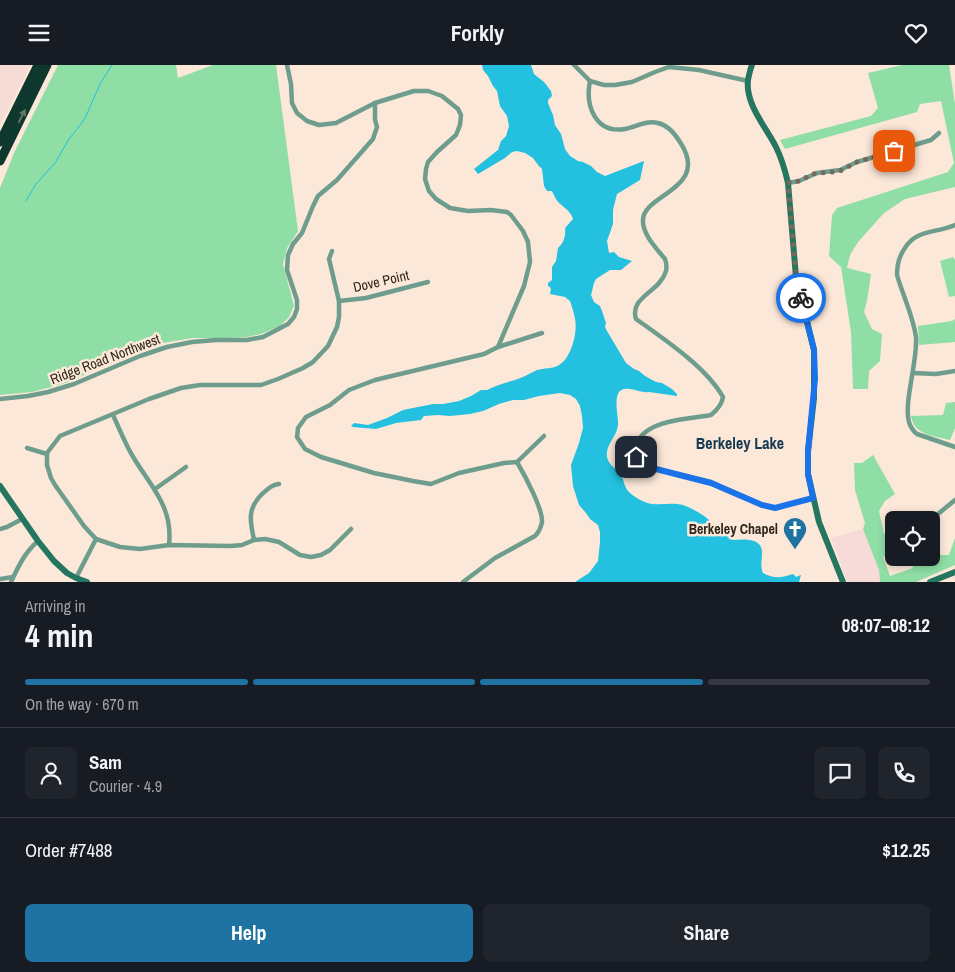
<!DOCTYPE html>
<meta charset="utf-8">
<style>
body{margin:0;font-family:"Archivo Narrow",sans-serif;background:#20242c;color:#f1f3f6;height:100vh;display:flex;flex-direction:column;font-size:19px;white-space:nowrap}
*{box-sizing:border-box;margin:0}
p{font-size:16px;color:#9ea1a6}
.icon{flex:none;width:28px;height:28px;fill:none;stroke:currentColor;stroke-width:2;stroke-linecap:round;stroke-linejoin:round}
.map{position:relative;height:517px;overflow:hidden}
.drawer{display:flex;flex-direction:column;background:#171b24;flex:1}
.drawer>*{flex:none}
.buttons{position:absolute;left:885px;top:446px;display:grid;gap:10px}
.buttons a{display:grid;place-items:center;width:55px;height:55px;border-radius:8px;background:#171b24;box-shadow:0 2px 8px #0003;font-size:25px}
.pin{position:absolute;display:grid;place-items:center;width:42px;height:42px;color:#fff;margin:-21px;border-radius:10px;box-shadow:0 2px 8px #0006}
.courier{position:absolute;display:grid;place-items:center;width:50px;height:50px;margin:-25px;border:4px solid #1a73e8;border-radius:50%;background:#fff;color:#222;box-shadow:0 1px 6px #0007}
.headline em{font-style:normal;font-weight:700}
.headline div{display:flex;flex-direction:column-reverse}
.headline{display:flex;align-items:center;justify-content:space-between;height:85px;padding:0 25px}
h1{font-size:32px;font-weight:700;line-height:38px}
.bar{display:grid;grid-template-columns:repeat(4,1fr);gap:8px 5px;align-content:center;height:60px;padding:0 25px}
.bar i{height:6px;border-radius:4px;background:#363941}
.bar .current{background:#1e73a3}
.bar p{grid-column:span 4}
.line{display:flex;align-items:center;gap:12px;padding:0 25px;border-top:1px solid #363941}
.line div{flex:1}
.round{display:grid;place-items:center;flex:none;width:52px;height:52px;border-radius:8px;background:#20242c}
.cta{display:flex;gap:10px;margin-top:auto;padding:10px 25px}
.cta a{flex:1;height:58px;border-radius:8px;background:#1e73a3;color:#fff;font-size:20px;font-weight:700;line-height:58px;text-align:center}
.cta a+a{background:#20242c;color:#f1f3f6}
header{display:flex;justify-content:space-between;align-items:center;height:65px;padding:0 25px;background:#171b24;font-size:22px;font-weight:700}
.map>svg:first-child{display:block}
.commercial{fill:#f6dbd8}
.industrial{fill:#f6dcd7}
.green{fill:#8fdea6}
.water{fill:#23c1df}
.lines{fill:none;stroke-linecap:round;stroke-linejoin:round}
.stream{stroke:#23c1df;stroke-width:1}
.street{stroke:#6e9d8d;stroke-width:4.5}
.secondary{stroke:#247660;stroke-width:6}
.highway{stroke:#0e382d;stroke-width:9}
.oneway{fill:#617669}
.done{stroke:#76695e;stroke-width:5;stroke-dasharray:0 9}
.route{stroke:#1a73e8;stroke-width:6}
.labels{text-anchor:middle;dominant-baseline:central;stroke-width:5;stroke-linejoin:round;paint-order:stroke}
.street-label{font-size:14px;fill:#2e251d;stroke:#fce8d8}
.poi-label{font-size:14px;font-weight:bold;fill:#2e251d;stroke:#fce8d8;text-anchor:end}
.quarter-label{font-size:16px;font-weight:bold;fill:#143a52;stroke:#fce8d8}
</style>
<header><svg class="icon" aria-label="menu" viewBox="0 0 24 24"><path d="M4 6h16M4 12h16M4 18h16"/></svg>Forkly<svg class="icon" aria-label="heart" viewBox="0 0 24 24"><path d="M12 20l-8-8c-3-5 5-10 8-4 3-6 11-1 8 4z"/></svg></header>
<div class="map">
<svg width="955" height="517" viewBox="0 0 955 517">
<rect width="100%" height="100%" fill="#fce8d8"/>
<polygon class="commercial" points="863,464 879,505 880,517 847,517 831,473"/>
<polygon class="industrial" points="0,0 31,0 0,60"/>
<g class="green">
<polygon points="58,0 176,0 178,13 213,0 276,0 298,166 287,183 283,199 294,241 289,252 280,261 261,269 247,272 230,273 193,273 163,278 112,295 74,315 59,320 32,327 0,330 0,123 14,88"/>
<polygon points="902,0 949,0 955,39 955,122 905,134 884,148 858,177 850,190 847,203 871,209 867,236 864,247 872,264 882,269 880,296 869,306 868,324 853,324 851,267 841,202 829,191 832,150 837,143 948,107 954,98 941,36 920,39 917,47 785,84 780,75 871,51 878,43 868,8"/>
<polygon points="953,192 955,195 955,231 949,232 940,196"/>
<polygon points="955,254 955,277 919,280 918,261 952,256"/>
<path d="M955,337V363L950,375C934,371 914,370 911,351L943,350L946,338Z"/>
<polygon points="873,390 895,429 885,436 879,446 884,469 894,466 894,488 883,492 890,511 913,503 909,493 931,492 931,490 949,490 955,473 955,500 916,517 880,517 879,505 863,464 865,458 855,425 854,398 862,398"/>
</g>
<path class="water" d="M482,0H531L534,9L544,17L551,26L552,31L548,35V38L553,50L555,60L561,69L565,84L570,91L578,96L583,97L591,101L597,107L605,111L644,96L640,115L617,129L613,145V159L607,176L609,188L614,187L619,192L632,196L621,205H610L596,214L594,218L591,230L594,237L600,241L602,246L606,258L605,262L607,266L626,298L634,304L639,306L645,311L656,317L662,318L672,324L677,329V331L649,327C643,328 637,325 630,324C609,320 619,350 618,360C617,372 605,380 607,392C609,401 616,403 621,410C624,415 624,422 629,427C634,432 646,439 653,439C663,440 673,437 683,440C692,443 704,450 710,456C713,460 716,465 720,467C725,470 729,471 733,475C744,474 763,473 762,488C762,495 760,501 763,508C775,514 780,513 793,509L796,512L801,510L799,517H575L589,508L598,496L600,477V467L598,460L590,454L586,448L579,440L573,421L571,400L579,378L583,363L582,351L580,341L576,334L570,330L560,328L539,331L524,335H513L499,339L483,346L470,349L450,351L438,350L424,351L421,355L396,358L376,364L353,362L351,361L354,358L368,360L387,353L403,345L433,339H443L459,336L471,331L481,325H487C498,319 511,317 523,312C528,310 532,307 537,305C544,303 553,304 559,300C571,293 578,267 575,254C574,248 572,242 570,236L565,232L550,229L551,223L548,221V218L552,215V202L556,196L558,183C564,178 566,170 565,163L573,154C571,147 565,143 559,138C556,135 554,130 552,126H547L544,121L542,104L538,100L533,93L525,88L517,86L512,87L505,93L478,109L474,104L498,85L501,76L506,71L509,61L507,51L500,41L497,26L493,21L488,11L483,5Z"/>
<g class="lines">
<polyline class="stream" points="26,136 36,119 55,98 69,74 81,59 86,51 100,19 112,0"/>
<g class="street">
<path d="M287,0L291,19L292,38L297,48L307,56L319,60L336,58L375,38L414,26H428L442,31L458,44L461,50L460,60L456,70L437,87L428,97L426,104L425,114L429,126L436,134L450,143L468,146L491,145L507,147L511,150L523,166L528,177L530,197L524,221L498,282L484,289L375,315L349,325L330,340L306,352L298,363L297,372L305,384L321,392L374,408L413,416L431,419L459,408L504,398L517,397C524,409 543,444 542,457C541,462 539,467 535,471L495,493L463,517"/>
<polyline points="574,0 590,16 604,20 615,20 632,17 655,7 669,2 699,5 748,16"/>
<path d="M590,16C585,40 595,69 625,64C636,62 646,55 658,58C668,60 675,69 680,77C711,124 643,129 643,155C642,169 657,184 665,194C667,199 667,201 666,206C660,227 629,232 636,254C664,274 706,302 723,332C722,340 717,345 711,350C690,354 649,354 638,376C636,380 637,387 637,392L646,401L656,404L711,417L762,440L775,443L813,433"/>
<polyline points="788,118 799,116 817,108 840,105 857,97 931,75 939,68"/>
<path d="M955,160C938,168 916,164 905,183C899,191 897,200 897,210C903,231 913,250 916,272C918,297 902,341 910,360C912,364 914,367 917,369L955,382"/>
<polyline points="332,186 329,194 339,236 339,252 337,262 328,281 313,297 303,303 278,314 261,320 200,320 181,323 149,334 60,371 47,388 47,400 51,413 55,420 84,461 96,474 120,482 140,484 169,480 231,481 242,480 254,475 265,474 279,477 300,490 311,492 321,490 330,485 351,464"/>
<polyline points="339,236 366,233 428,217"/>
<polyline points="498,282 542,268"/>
<polyline points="913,308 936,309 955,306"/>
<polyline points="0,334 28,331 48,327 74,319 140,291 167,282 192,277 216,275 247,275 263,272 288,259 294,252 297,244 297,235 287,205 288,190 293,179 302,168 313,141 318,131 337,115 373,74 377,62 375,55 375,38"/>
<path d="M113,350C120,365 126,381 135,395C153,424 173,443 169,480"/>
<polyline points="27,383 47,389"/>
<polyline points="517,397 544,371"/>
<polyline points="155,424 186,402"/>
<polyline points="922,455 938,449 955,435"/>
<polyline points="0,464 7,462 22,454"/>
<path d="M254,475C250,456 247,444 262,429C268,424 271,420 279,419"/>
<polyline points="76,513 96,474"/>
<polyline points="0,514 13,512"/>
<path d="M11,517C18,502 25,487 38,476"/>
</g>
<g class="secondary">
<path d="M752,0C750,5 749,10 748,15C745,39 766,62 776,82C782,94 785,105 788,118L796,212L814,285V333L808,386V409L819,457L843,517"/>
<polyline points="0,421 38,476 54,496 67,508 76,513 87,517"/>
<polyline points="930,517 955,507"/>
</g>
<g class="highway">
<polyline points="0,77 38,0"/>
<polyline points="0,96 47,0"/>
</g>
</g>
<defs><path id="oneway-solid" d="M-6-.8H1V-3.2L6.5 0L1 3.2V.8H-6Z" transform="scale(1.25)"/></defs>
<use class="oneway" href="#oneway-solid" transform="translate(22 51) rotate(-63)"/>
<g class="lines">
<polyline class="done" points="801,233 796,212 788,118 799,116 813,109 840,106 857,97 894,86"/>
<polyline class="route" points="636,392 646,401 656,404 711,418 762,440 775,443 813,433 808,409 808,386 815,314 814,285 801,233"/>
</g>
<defs>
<g id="church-pin" transform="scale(1.25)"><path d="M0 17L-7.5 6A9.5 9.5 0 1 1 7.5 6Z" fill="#1e73a3" stroke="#fce8d8"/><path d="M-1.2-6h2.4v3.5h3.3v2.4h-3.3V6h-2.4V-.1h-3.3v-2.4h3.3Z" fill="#fff"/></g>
</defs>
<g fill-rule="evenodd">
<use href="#church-pin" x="795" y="464"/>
</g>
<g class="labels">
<g class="street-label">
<text transform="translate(381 216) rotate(-13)">Dove Point</text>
<text transform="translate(105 294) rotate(-21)">Ridge Road Northwest</text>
</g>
<g class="poi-label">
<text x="778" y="464">Berkeley Chapel</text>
</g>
<g class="quarter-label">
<text x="740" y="378">Berkeley Lake</text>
</g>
</g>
</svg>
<div class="buttons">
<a><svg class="icon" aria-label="locate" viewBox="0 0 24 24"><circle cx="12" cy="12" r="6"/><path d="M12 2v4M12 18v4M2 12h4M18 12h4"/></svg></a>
</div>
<div class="pin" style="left:894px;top:86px;background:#ea580c"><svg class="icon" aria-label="bag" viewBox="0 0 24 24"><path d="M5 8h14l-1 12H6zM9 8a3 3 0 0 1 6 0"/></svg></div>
<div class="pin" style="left:636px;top:392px;background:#1f2937"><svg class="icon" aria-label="home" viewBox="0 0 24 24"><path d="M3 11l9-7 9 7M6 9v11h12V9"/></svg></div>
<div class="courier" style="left:801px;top:233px"><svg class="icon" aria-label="bike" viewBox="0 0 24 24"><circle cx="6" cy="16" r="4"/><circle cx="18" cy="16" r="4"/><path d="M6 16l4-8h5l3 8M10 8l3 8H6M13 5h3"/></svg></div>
</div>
<section class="drawer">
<div class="headline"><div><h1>4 min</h1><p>Arriving in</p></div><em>08:07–08:12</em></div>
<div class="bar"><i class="current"></i><i class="current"></i><i class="current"></i><i></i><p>On the way · 670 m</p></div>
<div class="line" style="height:90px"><a class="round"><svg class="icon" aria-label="person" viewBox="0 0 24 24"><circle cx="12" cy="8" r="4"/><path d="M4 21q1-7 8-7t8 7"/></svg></a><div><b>Sam</b><p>Courier · 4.9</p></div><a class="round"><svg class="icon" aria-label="chat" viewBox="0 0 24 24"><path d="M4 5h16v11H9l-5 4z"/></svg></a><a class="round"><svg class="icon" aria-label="phone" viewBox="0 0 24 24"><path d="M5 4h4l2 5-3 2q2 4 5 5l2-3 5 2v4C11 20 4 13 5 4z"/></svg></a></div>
<div class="line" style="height:65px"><div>Order #7488</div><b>$12.25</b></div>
<div class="cta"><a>Help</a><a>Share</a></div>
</section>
